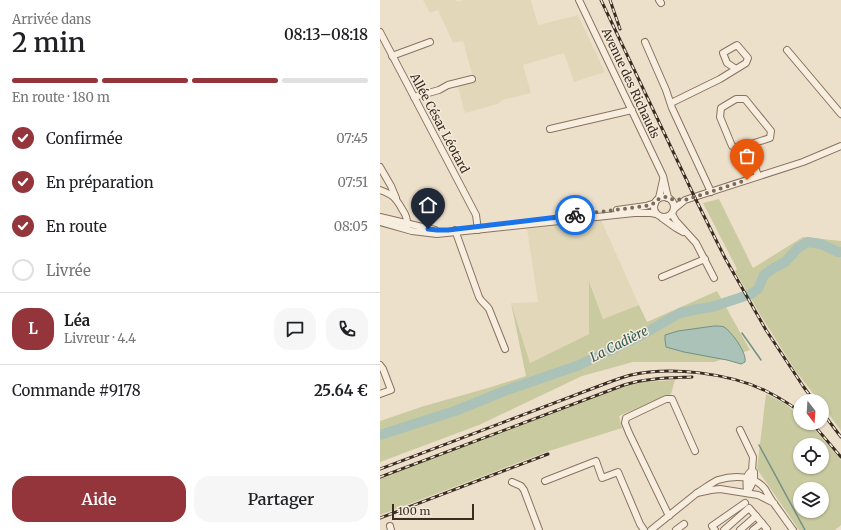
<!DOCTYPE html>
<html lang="fr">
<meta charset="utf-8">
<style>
body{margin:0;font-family:Merriweather,serif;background:#f6f6f6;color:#202124;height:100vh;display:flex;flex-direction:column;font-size:15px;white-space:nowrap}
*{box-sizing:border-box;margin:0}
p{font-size:13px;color:#757577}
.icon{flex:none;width:22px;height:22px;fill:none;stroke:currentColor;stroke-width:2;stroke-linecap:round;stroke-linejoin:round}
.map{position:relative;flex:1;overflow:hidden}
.panel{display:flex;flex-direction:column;background:#fff;width:380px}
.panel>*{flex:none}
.needle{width:26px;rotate:163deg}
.buttons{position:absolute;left:413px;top:394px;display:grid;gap:8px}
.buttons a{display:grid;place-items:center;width:36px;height:36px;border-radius:50%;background:#fff;box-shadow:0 1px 3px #0004;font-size:20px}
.scale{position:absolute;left:12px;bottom:10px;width:82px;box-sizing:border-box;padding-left:4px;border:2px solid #3a2c22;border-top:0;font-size:11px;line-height:14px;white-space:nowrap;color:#3a2c22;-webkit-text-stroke:3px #f4ebdb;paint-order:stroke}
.pin{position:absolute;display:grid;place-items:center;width:34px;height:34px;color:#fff;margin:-41px -17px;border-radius:50% 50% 50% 0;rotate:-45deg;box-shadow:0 0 4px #0007}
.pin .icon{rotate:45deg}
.courier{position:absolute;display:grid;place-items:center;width:40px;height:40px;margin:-20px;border:3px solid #1a73e8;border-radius:50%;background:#fff;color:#222;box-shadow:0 1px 5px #0007}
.headline em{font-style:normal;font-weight:600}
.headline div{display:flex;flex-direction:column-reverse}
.headline{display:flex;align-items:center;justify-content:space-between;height:68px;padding:0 12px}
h1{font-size:26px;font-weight:600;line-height:30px}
.bar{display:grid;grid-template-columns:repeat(4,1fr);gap:6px 4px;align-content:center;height:48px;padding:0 12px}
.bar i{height:5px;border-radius:3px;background:#e0e0e0}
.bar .current{background:#94343b}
.bar p{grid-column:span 4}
.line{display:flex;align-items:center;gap:10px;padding:0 12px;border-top:1px solid #e0e0e0}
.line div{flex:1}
.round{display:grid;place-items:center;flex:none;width:42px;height:42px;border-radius:16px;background:#f6f6f6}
ol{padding:0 12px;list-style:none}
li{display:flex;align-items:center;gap:12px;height:44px}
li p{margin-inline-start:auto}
li .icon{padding:4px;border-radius:50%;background:#94343b;color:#fff;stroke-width:4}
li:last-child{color:#757577}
li i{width:22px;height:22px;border:2px solid #e0e0e0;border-radius:50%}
.primary-button{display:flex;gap:8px;margin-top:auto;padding:8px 12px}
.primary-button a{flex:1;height:46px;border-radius:16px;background:#94343b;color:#fff;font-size:16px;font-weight:600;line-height:46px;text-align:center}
.primary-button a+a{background:#f6f6f6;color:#202124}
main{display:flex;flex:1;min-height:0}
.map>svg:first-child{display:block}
.farmland{fill:#e2d8b9}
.green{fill:#c9ca9f;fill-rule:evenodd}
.water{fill:#abc2b9;stroke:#729086}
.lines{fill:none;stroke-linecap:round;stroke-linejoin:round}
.stream{stroke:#729086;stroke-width:1.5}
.river{stroke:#abc2b9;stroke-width:10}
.minor-casing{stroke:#897360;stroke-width:8}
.minor{stroke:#f7eedf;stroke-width:6}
.rail-casing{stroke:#3a2c22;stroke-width:3}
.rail{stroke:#f4ebdb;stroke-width:1.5;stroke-dasharray:4.5;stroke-linecap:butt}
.done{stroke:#796b5d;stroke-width:4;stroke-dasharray:0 7.2}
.route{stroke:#1a73e8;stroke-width:5}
.labels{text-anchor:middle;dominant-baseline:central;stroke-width:3;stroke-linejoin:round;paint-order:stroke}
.street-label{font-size:12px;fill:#3a2c22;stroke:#f4ebdb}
.water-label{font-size:13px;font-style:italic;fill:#335954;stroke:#f4ebdb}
</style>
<main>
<section class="panel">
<div class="headline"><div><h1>2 min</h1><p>Arrivée dans</p></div><em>08:13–08:18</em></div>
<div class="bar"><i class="current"></i><i class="current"></i><i class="current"></i><i></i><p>En route · 180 m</p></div>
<ol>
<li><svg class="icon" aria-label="check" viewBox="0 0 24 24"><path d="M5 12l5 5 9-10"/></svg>Confirmée<p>07:45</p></li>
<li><svg class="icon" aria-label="check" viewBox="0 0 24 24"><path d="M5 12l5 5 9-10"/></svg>En préparation<p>07:51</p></li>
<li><svg class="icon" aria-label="check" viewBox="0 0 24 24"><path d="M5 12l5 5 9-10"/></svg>En route<p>08:05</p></li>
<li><i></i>Livrée</li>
</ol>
<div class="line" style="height:72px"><b class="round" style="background:#94343b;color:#fff">L</b><div><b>Léa</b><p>Livreur · 4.4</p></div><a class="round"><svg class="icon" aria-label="chat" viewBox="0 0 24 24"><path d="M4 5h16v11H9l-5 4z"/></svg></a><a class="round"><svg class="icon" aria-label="phone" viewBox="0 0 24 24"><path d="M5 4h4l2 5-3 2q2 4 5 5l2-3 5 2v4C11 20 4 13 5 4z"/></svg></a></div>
<div class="line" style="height:52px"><div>Commande #9178</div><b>25.64 €</b></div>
<div class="primary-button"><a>Aide</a><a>Partager</a></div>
</section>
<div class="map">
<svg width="461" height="530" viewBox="0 0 461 530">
<rect width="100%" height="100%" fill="#ede0cb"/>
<g class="farmland">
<polygon points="43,0 76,0 77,2 83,0 151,0 158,25 198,15 225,72 194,82 184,53 143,65 151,93 122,100 118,104 85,113 78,87 94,81 83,41 73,43 58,10 50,13"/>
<polygon points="221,220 259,305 223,319 210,282 209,334 150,363 131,303 158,302 147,229"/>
</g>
<g class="green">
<polygon points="339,199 373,268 423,237 461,241 461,431 442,405 442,401 439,401 415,370 381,316 355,271 357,269 323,203"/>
<polygon points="209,281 223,319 259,305 267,322 337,291 370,350 334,362 253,362 202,376 99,425 0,462 0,421 44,406 108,388 146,376 139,342 131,303 150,363 209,334"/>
<polygon points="295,380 291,394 239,416 242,428 169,451 0,515 0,478 237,388 264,382"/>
<path d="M386,394L404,403L420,416V423H429L461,460V525L455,530H419L377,469ZM420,445H442V467H420ZM420,489H442V511H420Z"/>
</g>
<path class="water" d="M334,326C338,326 341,326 344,327C352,332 367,353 365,362L361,364L347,360L304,352L286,347L285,340V335L298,331Z"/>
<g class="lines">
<g class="stream">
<polyline points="362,333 381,360"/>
<polyline points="379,445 425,530"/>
</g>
<polyline class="river" points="0,435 75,411 127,390 197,366 258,337 300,313 318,309 332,307 371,294 378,289 384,275 392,269 405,262 418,248 428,242 441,244 458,252 461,252"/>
<g class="minor-casing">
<g id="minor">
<polyline points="199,0 283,176 288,198"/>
<polyline points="279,0 281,3"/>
<polyline points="0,32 96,215 98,230"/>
<polyline points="265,42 286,90 292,108 331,192"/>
<polyline points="407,50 461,114"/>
<polyline points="12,56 50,42"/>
<polyline points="34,97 59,90 68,85 92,79"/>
<polyline points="291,103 340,79 366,63 368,58 357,45 343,53 347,63 356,69"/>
<polyline points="170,129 252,110"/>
<polyline points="368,145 390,138 391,131 365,99 356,99 341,108 340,117 352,146 358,148 368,145 378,176"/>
<polyline points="0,167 11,186 16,198"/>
<path d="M0,190C12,194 16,198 22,209C26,215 28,219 26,227"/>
<circle cx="284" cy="207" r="10"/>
<polyline points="279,198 283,180"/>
<polyline points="294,209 305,200 423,162 461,146"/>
<polyline points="237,210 266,206 275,203"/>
<polyline points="292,214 296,221 316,243 334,278"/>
<polyline points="0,217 55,230"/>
<polyline points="282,218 296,228 303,232"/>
<polyline points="0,222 32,231 57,234 254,213 271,213 276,214"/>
<path d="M75,230L99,297C101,302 106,304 109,309L125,349"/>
<polyline points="282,277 325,259"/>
<polyline points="0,365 3,369 11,390 0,394"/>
<polyline points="360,430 373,457 372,471"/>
<path d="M372,471L374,472V480L367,493C367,485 364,475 372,471Z"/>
<polyline points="165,481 216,461 222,478 238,472 260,524 264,530"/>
<polyline points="132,482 141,486 144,490 159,530"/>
<path d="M394,503L378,495L340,489L331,490L317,493C324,489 331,483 338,480C354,475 374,475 385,489C388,494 391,500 395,505C401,513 407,522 413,530"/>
<polyline points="289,516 249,433 245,423 246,418 286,399 292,399 315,451"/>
<polyline points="10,526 11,530"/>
<polyline points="271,530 317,493"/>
<polyline points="296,530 304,524"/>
<polyline points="335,530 332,526 365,503"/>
<polyline points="344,530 369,508 376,516"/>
<polyline points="360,530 376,516 387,529 386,530"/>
<polyline points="373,530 382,523"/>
</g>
</g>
<use href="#minor" class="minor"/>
<g class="rail-casing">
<g id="rail">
<polyline points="221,0 317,202 345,258 386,330 423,386 434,401"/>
<polyline points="230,0 240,29"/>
<polyline points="442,412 461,437"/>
<polyline points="432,423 461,457"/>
<path d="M0,469L227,383C235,380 243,377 251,375C291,366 349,373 386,391C398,397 410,404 420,412"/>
<path d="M0,477L244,385C266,378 290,378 312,377"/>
<polyline points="0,518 168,454"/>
</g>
</g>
<use href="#rail" class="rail"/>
</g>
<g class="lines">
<polyline class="done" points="195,215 266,206 275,203 277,200 281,198 286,197 290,199 305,200 367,180"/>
<polyline class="route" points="48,229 57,230 68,230 195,215"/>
</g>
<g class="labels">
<g class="street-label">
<text transform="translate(251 83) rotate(65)">Avenue des Richauds</text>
<text transform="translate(60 123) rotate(62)">Allée César Léotard</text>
</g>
<g class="water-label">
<text transform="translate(239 344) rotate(-27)">La Cadière</text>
</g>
</g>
</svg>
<div class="buttons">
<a><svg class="needle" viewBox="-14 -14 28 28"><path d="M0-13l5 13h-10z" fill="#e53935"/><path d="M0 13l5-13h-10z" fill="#757577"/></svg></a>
<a><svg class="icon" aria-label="locate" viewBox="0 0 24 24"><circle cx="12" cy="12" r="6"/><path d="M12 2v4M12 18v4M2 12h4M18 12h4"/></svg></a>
<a><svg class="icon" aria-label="layers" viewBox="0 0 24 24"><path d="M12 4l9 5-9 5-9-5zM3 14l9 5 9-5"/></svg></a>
</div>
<div class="scale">100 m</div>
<div class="pin" style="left:367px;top:180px;background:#ea580c"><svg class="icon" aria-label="bag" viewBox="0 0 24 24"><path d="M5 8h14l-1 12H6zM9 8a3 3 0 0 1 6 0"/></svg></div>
<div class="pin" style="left:48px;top:229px;background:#1f2937"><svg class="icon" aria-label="home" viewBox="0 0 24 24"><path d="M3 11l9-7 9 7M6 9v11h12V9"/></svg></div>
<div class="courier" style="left:195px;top:215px"><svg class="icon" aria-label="bike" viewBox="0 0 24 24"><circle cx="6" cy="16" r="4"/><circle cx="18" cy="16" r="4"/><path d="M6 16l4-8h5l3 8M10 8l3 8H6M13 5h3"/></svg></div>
</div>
</main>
